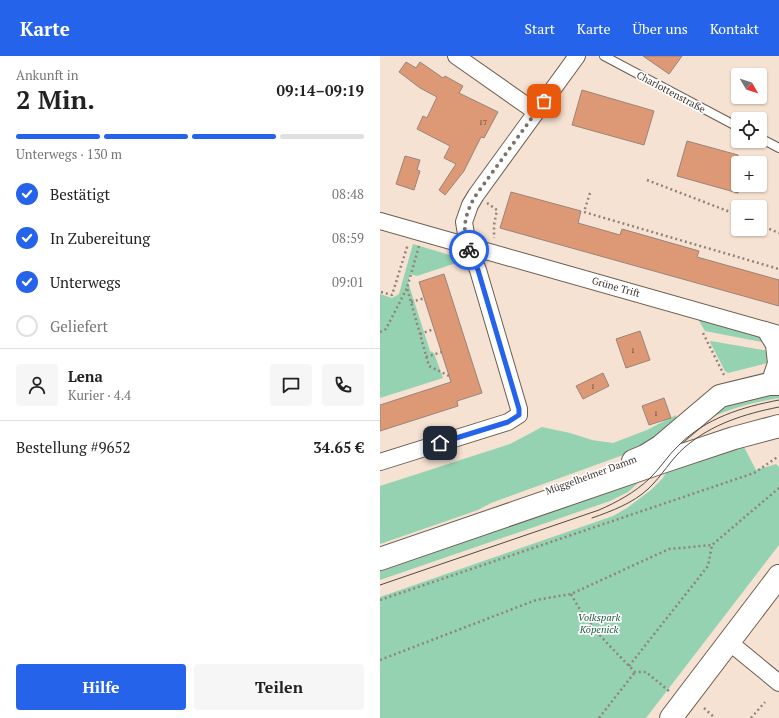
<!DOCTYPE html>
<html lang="de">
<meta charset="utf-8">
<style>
body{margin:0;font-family:"PT Serif",serif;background:#f6f6f6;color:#222;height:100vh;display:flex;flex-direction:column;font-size:15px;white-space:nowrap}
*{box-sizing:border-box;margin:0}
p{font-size:13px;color:#767676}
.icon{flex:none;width:22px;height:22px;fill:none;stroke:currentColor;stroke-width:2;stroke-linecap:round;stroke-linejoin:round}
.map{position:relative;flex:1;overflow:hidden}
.drawer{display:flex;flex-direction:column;background:#fff;width:380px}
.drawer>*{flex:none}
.needle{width:26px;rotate:129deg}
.tools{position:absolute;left:351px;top:12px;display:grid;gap:8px}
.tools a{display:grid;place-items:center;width:36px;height:36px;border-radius:4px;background:#fff;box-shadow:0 1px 3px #0004;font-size:20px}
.pin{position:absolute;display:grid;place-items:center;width:34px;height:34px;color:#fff;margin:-17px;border-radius:8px;box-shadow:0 2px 6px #0006}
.courier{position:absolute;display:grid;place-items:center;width:40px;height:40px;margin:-20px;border:3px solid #2563eb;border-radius:50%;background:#fff;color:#222;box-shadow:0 1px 5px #0007}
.headline em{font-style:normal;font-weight:700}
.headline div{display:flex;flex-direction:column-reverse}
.headline{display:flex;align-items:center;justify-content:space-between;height:68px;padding:0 16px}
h1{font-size:26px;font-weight:700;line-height:30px}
.bar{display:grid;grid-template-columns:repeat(4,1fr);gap:6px 4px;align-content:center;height:48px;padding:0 16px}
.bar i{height:5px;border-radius:3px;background:#e0e0e0}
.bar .on{background:#2563eb}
.bar p{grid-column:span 4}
.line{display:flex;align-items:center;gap:10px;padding:0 16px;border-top:1px solid #e0e0e0}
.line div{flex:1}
.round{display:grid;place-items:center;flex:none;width:42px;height:42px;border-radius:4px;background:#f6f6f6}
ol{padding:0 16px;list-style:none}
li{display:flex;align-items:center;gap:12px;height:44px}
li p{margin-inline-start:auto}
li .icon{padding:4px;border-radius:50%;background:#2563eb;color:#fff;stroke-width:4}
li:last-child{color:#767676}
li i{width:22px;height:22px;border:2px solid #e0e0e0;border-radius:50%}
.cta{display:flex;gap:8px;margin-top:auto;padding:8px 16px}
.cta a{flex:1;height:46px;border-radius:4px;background:#2563eb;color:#fff;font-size:16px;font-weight:700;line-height:46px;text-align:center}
.cta a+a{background:#f6f6f6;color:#222}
header{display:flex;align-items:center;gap:24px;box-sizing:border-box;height:56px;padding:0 20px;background:#2563eb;color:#fff}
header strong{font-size:19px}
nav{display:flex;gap:22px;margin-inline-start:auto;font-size:14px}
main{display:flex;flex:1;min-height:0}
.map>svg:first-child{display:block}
.green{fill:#94d2b1}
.building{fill:#dd9975;stroke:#99847a}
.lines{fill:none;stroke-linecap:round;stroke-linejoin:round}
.lane-casing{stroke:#6c5c4e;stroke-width:10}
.street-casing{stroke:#6c5c4e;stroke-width:18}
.secondary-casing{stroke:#6c5c4e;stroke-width:24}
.path{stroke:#918479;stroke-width:2.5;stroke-dasharray:2 3;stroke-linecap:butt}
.lane{stroke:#fff;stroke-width:8}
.street{stroke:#fff;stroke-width:16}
.secondary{stroke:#fff;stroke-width:22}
.tram{stroke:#524a42;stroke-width:1}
.done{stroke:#7d7267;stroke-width:4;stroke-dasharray:0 7.2}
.route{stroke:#2563eb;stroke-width:5}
.labels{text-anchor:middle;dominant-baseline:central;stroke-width:3.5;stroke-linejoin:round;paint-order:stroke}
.number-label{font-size:8px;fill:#644e40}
.street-label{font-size:10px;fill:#3c352e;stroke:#fff}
.park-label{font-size:10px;font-style:italic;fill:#1d583e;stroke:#fff}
</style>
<header>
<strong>Karte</strong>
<nav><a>Start</a><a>Karte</a><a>Über uns</a><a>Kontakt</a></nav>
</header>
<main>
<section class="drawer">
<div class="headline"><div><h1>2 Min.</h1><p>Ankunft in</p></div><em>09:14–09:19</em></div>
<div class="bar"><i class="on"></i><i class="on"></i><i class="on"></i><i></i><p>Unterwegs · 130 m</p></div>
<ol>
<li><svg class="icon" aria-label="check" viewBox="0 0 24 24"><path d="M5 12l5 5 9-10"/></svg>Bestätigt<p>08:48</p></li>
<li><svg class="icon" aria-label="check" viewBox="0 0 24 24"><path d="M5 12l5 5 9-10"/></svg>In Zubereitung<p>08:59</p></li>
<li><svg class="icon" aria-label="check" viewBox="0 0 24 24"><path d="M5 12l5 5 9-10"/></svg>Unterwegs<p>09:01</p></li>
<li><i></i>Geliefert</li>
</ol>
<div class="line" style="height:72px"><a class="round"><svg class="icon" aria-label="person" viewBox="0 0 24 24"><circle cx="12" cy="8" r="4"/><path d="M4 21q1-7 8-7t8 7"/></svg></a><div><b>Lena</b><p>Kurier · 4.4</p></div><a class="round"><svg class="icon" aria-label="chat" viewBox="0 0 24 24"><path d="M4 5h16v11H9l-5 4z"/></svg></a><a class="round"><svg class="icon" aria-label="phone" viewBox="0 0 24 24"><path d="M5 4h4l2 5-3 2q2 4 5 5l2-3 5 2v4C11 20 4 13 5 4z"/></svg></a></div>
<div class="line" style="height:52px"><div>Bestellung #9652</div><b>34.65 €</b></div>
<div class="cta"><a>Hilfe</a><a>Teilen</a></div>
</section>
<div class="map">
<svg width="399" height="662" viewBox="0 0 399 662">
<rect width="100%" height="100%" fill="#f5e2d2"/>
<g class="green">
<polygon points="33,188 73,200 76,202 80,210 76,207 37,220 30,218 28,226 50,295 54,297 63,322 0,342 0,238 12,242 19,238"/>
<polygon points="320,262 380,279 386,287 325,275 319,265"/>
<polygon points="331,285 389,295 388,307 348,317 345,315 330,286"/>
<path d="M399,333V342C371,347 346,353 321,367L340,349Z"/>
<polygon points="296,359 297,365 268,390 111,447 98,454 0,488 0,430 130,388 162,371 190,377 212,384 233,387 267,374"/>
<polygon points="364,391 376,414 396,408 399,411 399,489 266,662 0,662 0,541 233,460 247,452 271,434 282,423 291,410"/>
<polygon points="267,419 248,436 230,445 0,524 0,512"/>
</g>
<g class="building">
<polygon points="263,0 302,0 289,18"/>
<polygon points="26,6 36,12 40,6 63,22 65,20 83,30 79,37 118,56 104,82 101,81 84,115 65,139 59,134 76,108 64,102 70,90 37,73 43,60 47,62 57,41 40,32 19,16"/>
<polygon points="202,34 274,55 264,89 192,69"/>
<polygon points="307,85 358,99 358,137 297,120"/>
<polygon points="25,100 40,104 37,114 40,115 34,134 16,128"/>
<polygon points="131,136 201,155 198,167 240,179 242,173 319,195 317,201 399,224 399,250 120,172"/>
<polygon points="64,218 102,337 77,345 78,350 0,375 0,349 71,326 39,226"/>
<polygon points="260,275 270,304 246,312 236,283"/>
<polygon points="223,317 229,330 203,343 196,330"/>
<polygon points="284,342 291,362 269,369 262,350"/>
</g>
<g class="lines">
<g class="lane-casing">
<g id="lane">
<polyline points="224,0 358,71"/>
<polyline points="380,82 399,92"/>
</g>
</g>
<g class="street-casing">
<g id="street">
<polyline points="76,0 156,56"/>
<polyline points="0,165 399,278"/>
<polyline points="385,274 394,289 396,307 389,328"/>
<polyline points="0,406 128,366 139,359 139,353 98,214 88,190 84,166 90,149 96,139 197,0"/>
<polyline points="349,586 399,627"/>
</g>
</g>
<g class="secondary-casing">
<g id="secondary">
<polyline points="253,405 265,400 281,390 340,340 389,328 399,328"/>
<polyline points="0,503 285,405 354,382 399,370"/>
<polyline points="291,662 399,520"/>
</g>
</g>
<g class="path">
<polyline points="267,124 358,159"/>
<polyline points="210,137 204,156 399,213"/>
<polyline points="107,147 117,154 114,169 114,182"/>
<polyline points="380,169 399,177"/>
<polyline points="39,190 27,232 49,310 69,320"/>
<polyline points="1,236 12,239 28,188"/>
<polyline points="31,246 45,242"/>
<polyline points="0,276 6,273 27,232"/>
<polyline points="323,277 345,321"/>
<polyline points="40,278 54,273"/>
<polyline points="46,301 62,296"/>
<path d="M191,538C207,569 231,591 255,616H266L289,635"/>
<polyline points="0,544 374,417 399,400"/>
<polyline points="0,604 156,544 191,538 289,493 332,489"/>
<polyline points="249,610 328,510 332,489 399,432"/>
<polyline points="324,652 335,662"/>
<polyline points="219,662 255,616"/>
<polyline points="371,662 385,646"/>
</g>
<use href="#lane" class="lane"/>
<use href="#street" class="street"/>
<use href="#secondary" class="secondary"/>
<g class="tram">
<path d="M212,462C232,455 253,447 268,433C282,420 291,403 305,391C332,368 364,358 399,351"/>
<path d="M0,529L219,454C237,446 254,437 269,423C280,413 288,399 299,389C326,362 362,351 399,344"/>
</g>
</g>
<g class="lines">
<path class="done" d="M89,194C81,174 85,157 96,139L164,45"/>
<polyline class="route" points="60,387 128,366 139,359 139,353 98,214 89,194"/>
</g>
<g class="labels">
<g class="number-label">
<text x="103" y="66">17</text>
<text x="253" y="294">1</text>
<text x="213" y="330">1</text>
<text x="276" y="357">1</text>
</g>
<g class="street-label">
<text transform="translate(291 36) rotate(28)">Charlottenstraße</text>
<text transform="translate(236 231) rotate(16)">Grüne Trift</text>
<text transform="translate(211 419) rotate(-20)">Müggelheimer Damm</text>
</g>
<g class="park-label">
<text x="219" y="561">Volkspark<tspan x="219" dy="12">Köpenick</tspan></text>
</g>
</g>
</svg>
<div class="tools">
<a><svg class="needle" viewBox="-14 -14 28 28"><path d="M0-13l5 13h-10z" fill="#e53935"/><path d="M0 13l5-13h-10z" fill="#767676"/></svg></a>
<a><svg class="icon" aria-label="locate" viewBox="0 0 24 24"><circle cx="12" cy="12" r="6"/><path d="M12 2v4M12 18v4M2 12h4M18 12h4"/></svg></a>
<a>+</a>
<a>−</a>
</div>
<div class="pin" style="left:164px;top:45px;background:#ea580c"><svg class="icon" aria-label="bag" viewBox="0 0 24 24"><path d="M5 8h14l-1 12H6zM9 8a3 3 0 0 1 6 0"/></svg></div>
<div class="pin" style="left:60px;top:387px;background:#1f2937"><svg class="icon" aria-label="home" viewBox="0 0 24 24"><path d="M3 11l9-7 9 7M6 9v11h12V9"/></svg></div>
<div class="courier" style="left:89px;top:194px"><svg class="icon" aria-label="bike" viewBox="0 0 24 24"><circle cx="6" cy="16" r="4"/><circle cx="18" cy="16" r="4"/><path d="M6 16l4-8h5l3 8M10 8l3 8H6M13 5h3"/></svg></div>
</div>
</main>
